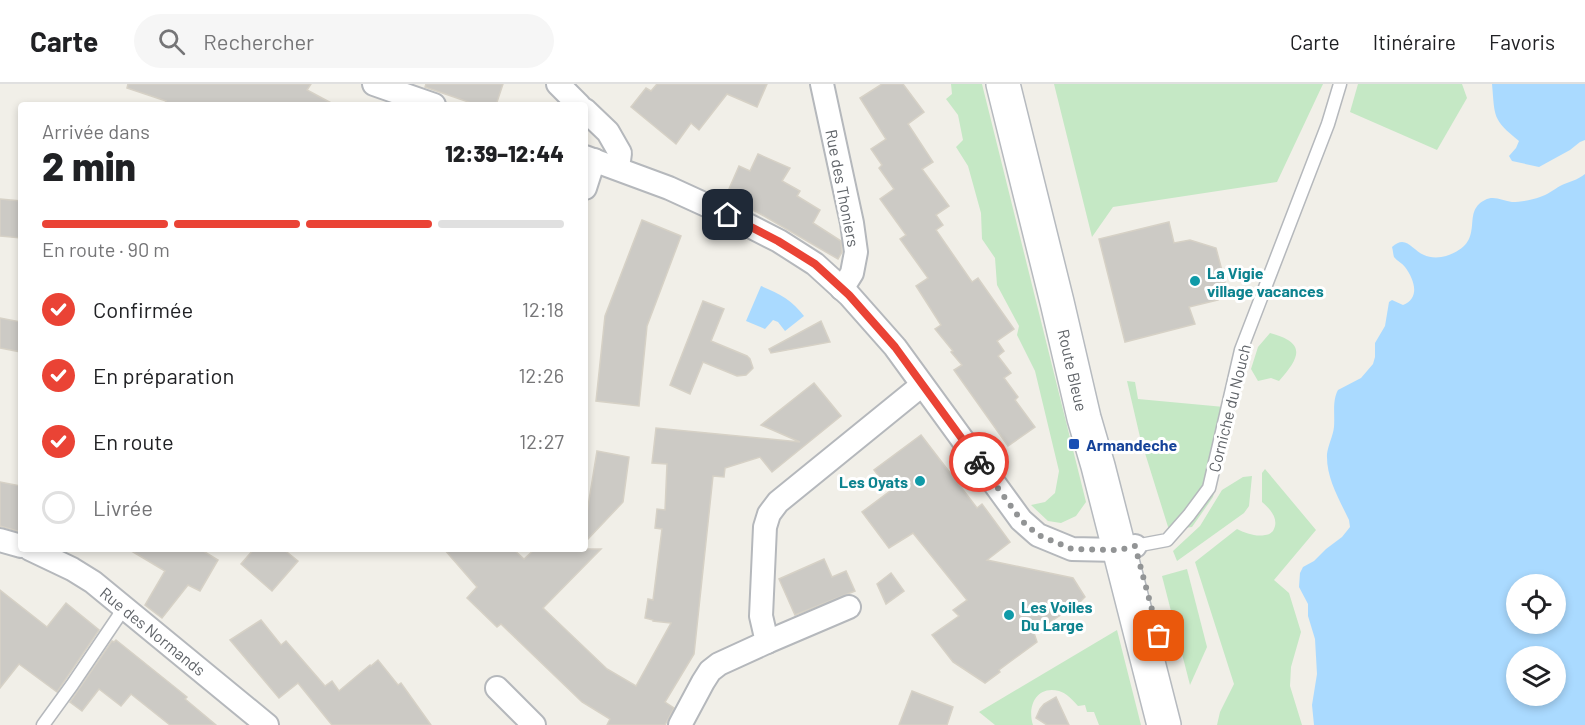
<!DOCTYPE html>
<html lang="fr">
<meta charset="utf-8">
<style>
body{margin:0;font-family:Barlow,sans-serif;background:#f6f6f6;color:#202124;height:100vh;display:flex;flex-direction:column;font-size:22px;white-space:nowrap}
*{box-sizing:border-box;margin:0}
p{font-size:20px;color:#757577}
.icon{flex:none;width:33px;height:33px;fill:none;stroke:currentColor;stroke-width:2;stroke-linecap:round;stroke-linejoin:round}
.map{position:relative;flex:1;overflow:hidden}
.side{position:absolute;left:18px;top:18px;width:570px;height:450px;display:flex;flex-direction:column;background:#fff;border-radius:6px;box-shadow:0 3px 9px #0003}
.side>*{flex:none}
.buttons{position:absolute;left:1506px;top:490px;display:grid;gap:12px}
.buttons a{display:grid;place-items:center;width:60px;height:60px;border-radius:50%;background:#fff;box-shadow:0 3px 9px #0003;font-size:30px}
.pin{position:absolute;display:grid;place-items:center;width:51px;height:51px;color:#fff;margin:-26px;border-radius:12px;box-shadow:0 3px 9px #0006}
.courier{position:absolute;display:grid;place-items:center;width:60px;height:60px;margin:-30px;border:4px solid #ea4335;border-radius:50%;background:#fff;color:#222;box-shadow:0 2px 8px #0007}
.overview em{font-style:normal;font-weight:800}
.overview div{display:flex;flex-direction:column-reverse}
.overview{display:flex;align-items:center;justify-content:space-between;height:102px;padding:0 24px}
h1{font-size:39px;font-weight:800;line-height:45px}
.bar{display:grid;grid-template-columns:repeat(4,1fr);gap:9px 6px;align-content:center;height:72px;padding:0 24px}
.bar i{height:8px;border-radius:4px;background:#e0e0e0}
.bar .current{background:#ea4335}
.bar p{grid-column:span 4}
ol{padding:0 24px;list-style:none}
li{display:flex;align-items:center;gap:18px;height:66px}
li p{margin-inline-start:auto}
li .icon{padding:6px;border-radius:50%;background:#ea4335;color:#fff;stroke-width:4}
li:last-child{color:#757577}
li i{width:33px;height:33px;border:3px solid #e0e0e0;border-radius:50%}
header{display:flex;align-items:center;gap:36px;box-sizing:border-box;height:84px;padding:0 30px;background:#fff;border-bottom:2px solid #e0e0e0}
header strong{font-size:28px}
nav{display:flex;gap:33px;margin-inline-start:auto;font-size:21px}
.search{width:420px;height:54px;background:#f6f6f6;display:flex;align-items:center;gap:15px;box-sizing:border-box;padding:0 21px;border-radius:33px;color:#757577;font-size:22px}
.map>svg:first-child{display:block}
.green{fill:#c5e8c5}
.water{fill:#aadaff;fill-rule:evenodd}
.building{fill:#cccac5;stroke:#d6d1c6;stroke-width:1.5}
.lines{fill:none;stroke-linecap:round;stroke-linejoin:round}
.lane-casing{stroke:#b5b8bc;stroke-width:15}
.street-casing{stroke:#b5b8bc;stroke-width:26}
.secondary-casing{stroke:#b6babf;stroke-width:36}
.lane{stroke:#fff;stroke-width:12}
.street{stroke:#fff;stroke-width:22}
.secondary{stroke:#fff;stroke-width:33}
.done{stroke:#929495;stroke-width:6;stroke-dasharray:0 10.8}
.route{stroke:#ea4335;stroke-width:8}
.culture-dot{fill:#0f9aa8;stroke:#fff;stroke-width:2}
.transit-dot{fill:#1a4fb4;stroke:#fff;stroke-width:2}
.labels{text-anchor:middle;dominant-baseline:central;stroke-width:6;stroke-linejoin:round;paint-order:stroke}
.street-label{font-size:16px;fill:#5f6368;stroke:#fff}
.culture-label{font-size:16px;font-weight:bold;fill:#0d838f;stroke:#fff;text-anchor:start}
.transit-label{font-size:16px;font-weight:bold;fill:#164399;stroke:#fff;text-anchor:start}
</style>
<header>
<strong>Carte</strong>
<div class="search"><svg class="icon" aria-label="search" viewBox="0 0 24 24"><circle cx="10" cy="10" r="6"/><path d="M15 15l6 6"/></svg>Rechercher</div>
<nav><a>Carte</a><a>Itinéraire</a><a>Favoris</a></nav>
</header>
<div class="map">
<svg width="1585" height="641" viewBox="0 0 1585 641">
<rect width="100%" height="100%" fill="#f1efe8"/>
<g class="green">
<polygon points="951,0 982,0 1086,418 1076,432 1061,439 1048,437 1031,421 1045,418 1055,409 1059,387 1035,287 1017,251 1019,242 997,201 995,174 982,155 981,129 968,82 956,63 963,56 958,31 946,15 952,10"/>
<polygon points="1054,0 1323,0 1277,98 1113,123 1092,153"/>
<polygon points="1358,0 1462,0 1467,14 1437,66 1350,28"/>
<path d="M1270,249C1307,259 1300,273 1279,297L1271,294L1258,297L1251,285L1258,263Z"/>
<polygon points="1127,297 1135,298 1138,315 1235,324 1213,413 1192,443 1169,446 1140,353"/>
<path d="M1265,385L1316,446L1274,496L1289,509L1301,548L1291,583L1290,602L1302,641H1217L1220,628L1234,600L1195,478L1237,445C1245,449 1256,453 1265,451C1268,451 1271,449 1273,447C1280,435 1270,425 1262,418V389Z"/>
<polygon points="1252,392 1249,422 1244,429 1177,477 1173,467 1200,442 1222,406 1243,393"/>
<polygon points="1187,485 1207,563 1190,601 1162,492"/>
<path d="M1117,546L1141,641H1099L1094,628H1087L1085,621L1078,622C1073,616 1066,609 1059,607C1036,601 1027,623 1033,641H995L979,628Z"/>
</g>
<g class="water">
<path d="M1492,0H1585V56L1580,58L1570,66L1539,83L1512,77L1509,72L1516,64L1519,57C1492,35 1495,33 1492,0Z"/>
<path d="M1585,90V641H1314L1312,621L1317,590L1315,555L1308,532V520L1299,503L1300,489L1303,483L1314,477L1326,465L1342,453L1350,443L1349,436C1339,415 1326,394 1327,370C1328,361 1333,352 1334,343C1335,330 1332,317 1338,306L1361,294L1373,280L1375,273V259L1385,242L1389,218L1392,216L1403,221C1421,214 1414,195 1405,183C1402,179 1397,177 1394,173C1393,170 1393,166 1392,163C1406,150 1412,166 1424,171C1429,174 1440,174 1446,172C1489,158 1459,129 1485,116C1494,111 1503,117 1512,118C1520,118 1532,116 1540,113C1547,111 1553,106 1560,102C1568,98 1578,96 1585,90ZM1516,501H1556V540H1516ZM1516,573H1556V612H1516Z"/>
<path d="M761,202C779,209 793,217 804,232L785,247L778,238L773,236L765,245L746,237Z"/>
</g>
<g class="building">
<polygon points="128,0 311,0 307,6 335,21 164,21 166,17 127,4"/>
<polygon points="426,0 503,0 496,21 477,21 425,3"/>
<polygon points="657,0 767,0 757,23 727,10 699,46 691,39 676,60 631,23 646,4 651,7"/>
<polygon points="882,0 903,0 924,28 908,40 933,78 922,85 949,122 936,131 943,141 936,146 972,198 978,194 1014,245 997,257 1004,267 998,272 1011,289 1004,294 1018,313 1015,316 1035,343 1008,362 954,286 962,281 951,268 953,267 935,245 941,241 916,202 928,194 900,155 906,151 880,115 894,105 879,84 882,81 871,65 886,55 860,14"/>
<polygon points="758,70 790,84 782,97 800,107 797,112 820,126 813,139 841,157 842,168 838,175 757,128 725,114 739,82 750,87"/>
<polygon points="0,115 21,117 21,154 0,152"/>
<polygon points="642,136 681,152 647,242 639,322 596,317 605,232"/>
<polygon points="1169,138 1174,159 1190,156 1216,164 1225,198 1214,201 1218,216 1189,223 1195,240 1125,258 1099,155"/>
<polygon points="703,217 724,225 711,257 747,272 750,275 753,284 746,291 737,292 703,278 690,310 670,301"/>
<polygon points="0,234 21,238 21,268 0,264"/>
<polygon points="821,237 830,258 771,269 769,265"/>
<polygon points="814,299 841,332 772,388 760,373 725,384 724,393 713,392 694,570 665,618 674,624 665,641 607,641 610,635 582,618 501,540 497,543 467,514 477,503 444,465 513,465 524,475 535,465 601,465 543,524 607,585 636,602 671,539 653,537 653,536 645,534 648,515 653,516 662,445 655,444 657,425 665,426 667,380 652,379 656,344 800,358 761,341"/>
<polygon points="921,351 977,424 982,420 1010,458 987,476 1073,494 1085,513 1080,518 1034,549 1037,558 1007,580 999,586 1000,588 985,599 953,578 932,551 959,532 953,526 967,516 913,449 889,464 862,428 890,407 874,386"/>
<polygon points="597,367 629,373 623,418 585,458 585,441"/>
<polygon points="0,398 21,402 21,448 0,442"/>
<polygon points="128,465 200,465 218,476 200,507 188,501 162,534 145,521 165,487"/>
<polygon points="254,465 283,465 298,477 272,507 241,480"/>
<polygon points="824,475 832,493 846,487 855,507 795,531 779,495"/>
<polygon points="891,489 904,507 886,520 877,500"/>
<polygon points="0,506 47,543 66,519 99,546 57,608 19,580 0,604"/>
<polygon points="261,536 281,561 286,557 325,602 332,597 339,607 370,581 371,582 378,576 398,601 401,599 431,641 332,641 298,599 279,614 230,556"/>
<polygon points="116,556 187,613 185,615 216,641 170,641 131,610 121,622 99,605 82,627 70,618 112,557 114,558"/>
<polygon points="912,607 953,623 947,641 899,641"/>
<polygon points="1056,613 1069,641 1047,641 1036,634 1040,625 1044,620"/>
</g>
<g class="lines">
<g class="lane-casing">
<g id="lane">
<polyline points="1135,462 1167,456 1189,431 1209,404 1241,266 1328,40 1340,0"/>
<polyline points="43,641 72,601 118,533 123,522"/>
</g>
</g>
<g class="street-casing">
<g id="street">
<polyline points="374,0 434,21"/>
<polyline points="558,0 579,21"/>
<polyline points="822,0 852,139 856,168 852,189 842,205"/>
<polyline points="585,26 608,48 620,69 618,84"/>
<polyline points="585,73 669,104 728,131 779,157 815,180 849,211 895,263 1021,436 1038,451 1072,465 1119,466 1135,462"/>
<polyline points="585,104 594,76"/>
<polyline points="0,456 21,462"/>
<polyline points="30,465 72,485 93,498 267,641"/>
<polyline points="767,558 761,532 765,443 769,430 778,418 922,301"/>
<polyline points="497,604 534,641"/>
<polyline points="680,641 703,598 710,587 719,580 767,558 849,523"/>
</g>
</g>
<g class="secondary-casing">
<polyline id="secondary" points="1003,0 1057,218 1084,334 1098,382 1164,641"/>
</g>
<use href="#lane" class="lane"/>
<use href="#street" class="street"/>
<use href="#secondary" class="secondary"/>
</g>
<g class="lines">
<polyline class="done" points="979,378 1021,436 1038,451 1072,465 1119,466 1135,462 1159,552"/>
<polyline class="route" points="728,131 778,157 815,180 849,211 895,263 979,378"/>
</g>
<g class="culture-dot">
<circle cx="1195" cy="197" r="6"/>
<circle cx="920" cy="397" r="6"/>
<circle cx="1009" cy="531" r="6"/>
</g>
<rect class="transit-dot" x="1068" y="354" width="12" height="12" rx="3"/>
<g class="labels">
<g class="street-label">
<text transform="translate(843 104) rotate(79)">Rue des Thoniers</text>
<text transform="translate(1073 286) rotate(77)">Route Bleue</text>
<text transform="translate(1229 324) rotate(-76)">Corniche du Nouch</text>
<text transform="translate(153 547) rotate(39)">Rue des Normands</text>
</g>
<g class="culture-label">
<text x="1207" y="188">La Vigie<tspan x="1207" dy="18">village vacances</tspan></text>
<text x="908" y="397" text-anchor="end">Les Oyats</text>
<text x="1021" y="522">Les Voiles<tspan x="1021" dy="18">Du Large</tspan></text>
</g>
<g class="transit-label">
<text x="1086" y="360">Armandeche</text>
</g>
</g>
</svg>
<div class="buttons">
<a><svg class="icon" aria-label="locate" viewBox="0 0 24 24"><circle cx="12" cy="12" r="6"/><path d="M12 2v4M12 18v4M2 12h4M18 12h4"/></svg></a>
<a><svg class="icon" aria-label="layers" viewBox="0 0 24 24"><path d="M12 4l9 5-9 5-9-5zM3 14l9 5 9-5"/></svg></a>
</div>
<div class="pin" style="left:1159px;top:552px;background:#ea580c"><svg class="icon" aria-label="bag" viewBox="0 0 24 24"><path d="M5 8h14l-1 12H6zM9 8a3 3 0 0 1 6 0"/></svg></div>
<div class="pin" style="left:728px;top:131px;background:#1f2937"><svg class="icon" aria-label="home" viewBox="0 0 24 24"><path d="M3 11l9-7 9 7M6 9v11h12V9"/></svg></div>
<div class="courier" style="left:979px;top:378px"><svg class="icon" aria-label="bike" viewBox="0 0 24 24"><circle cx="6" cy="16" r="4"/><circle cx="18" cy="16" r="4"/><path d="M6 16l4-8h5l3 8M10 8l3 8H6M13 5h3"/></svg></div>
<section class="side">
<div class="overview"><div><h1>2 min</h1><p>Arrivée dans</p></div><em>12:39–12:44</em></div>
<div class="bar"><i class="current"></i><i class="current"></i><i class="current"></i><i></i><p>En route · 90 m</p></div>
<ol>
<li><svg class="icon" aria-label="check" viewBox="0 0 24 24"><path d="M5 12l5 5 9-10"/></svg>Confirmée<p>12:18</p></li>
<li><svg class="icon" aria-label="check" viewBox="0 0 24 24"><path d="M5 12l5 5 9-10"/></svg>En préparation<p>12:26</p></li>
<li><svg class="icon" aria-label="check" viewBox="0 0 24 24"><path d="M5 12l5 5 9-10"/></svg>En route<p>12:27</p></li>
<li><i></i>Livrée</li>
</ol>
</section>
</div>
